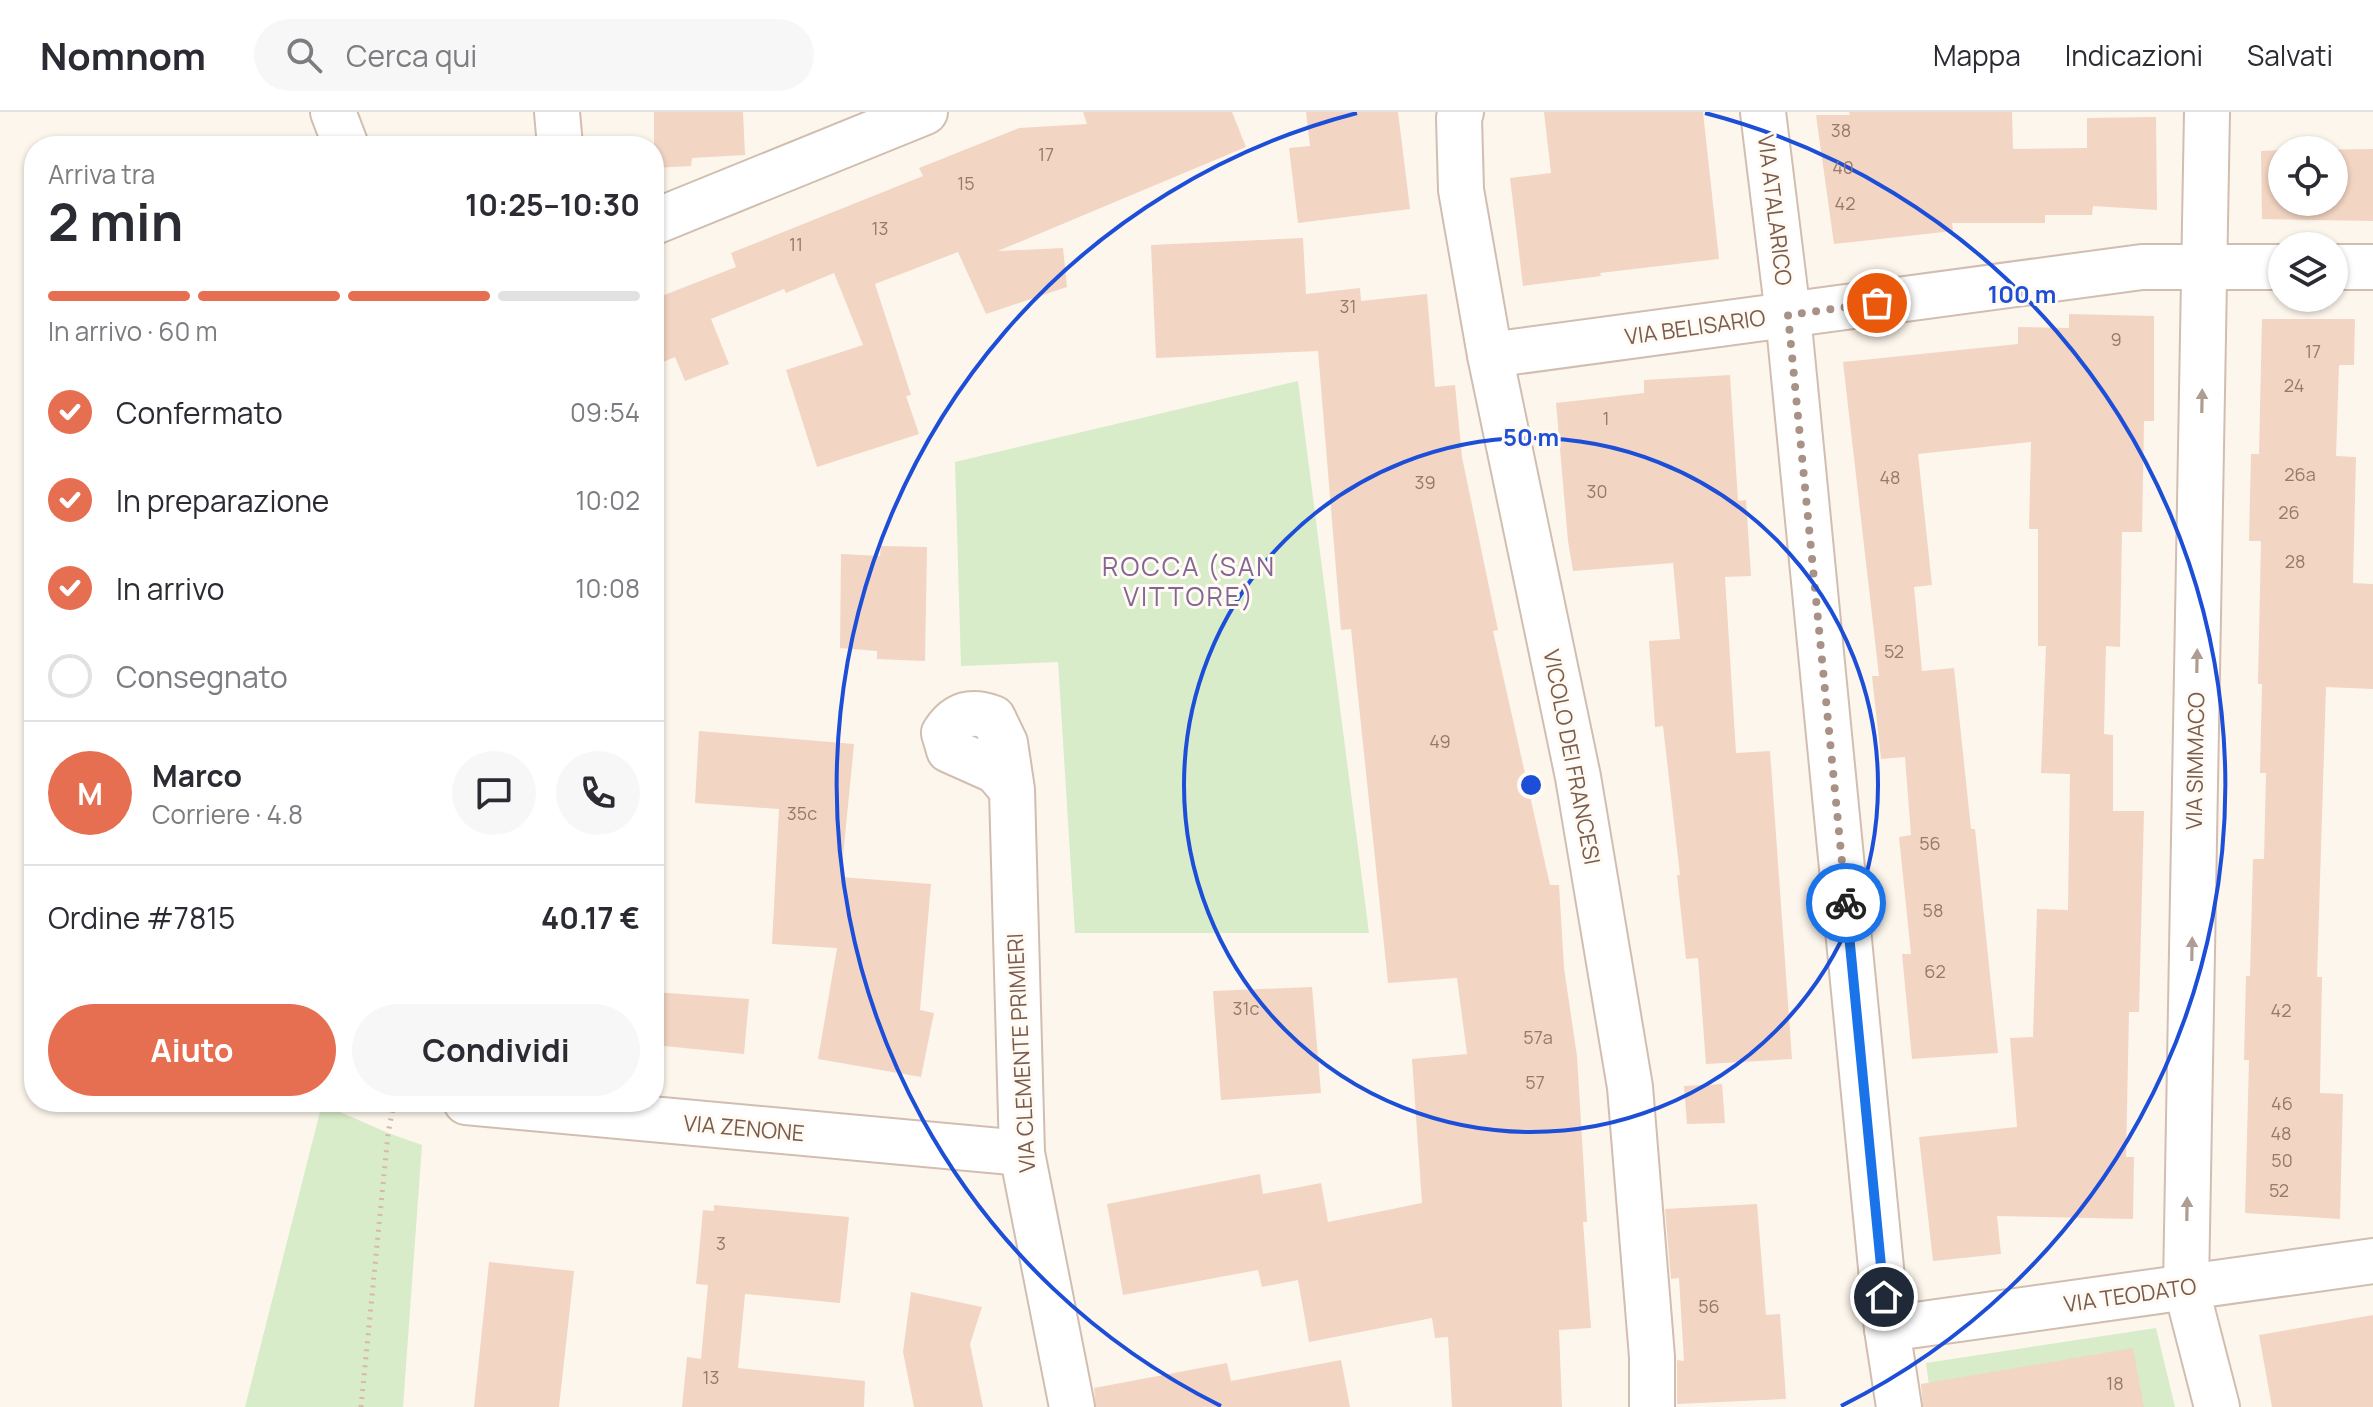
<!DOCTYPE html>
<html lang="it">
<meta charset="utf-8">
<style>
body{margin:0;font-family:Manrope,sans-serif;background:#f7f7f7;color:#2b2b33;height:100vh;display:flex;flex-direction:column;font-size:30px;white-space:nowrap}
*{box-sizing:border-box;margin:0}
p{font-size:26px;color:#7c7c81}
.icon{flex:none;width:44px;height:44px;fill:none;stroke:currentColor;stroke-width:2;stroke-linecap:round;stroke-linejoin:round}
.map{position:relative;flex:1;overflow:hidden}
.details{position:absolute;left:24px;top:24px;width:640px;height:976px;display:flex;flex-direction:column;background:#fff;border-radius:32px;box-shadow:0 2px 6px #0004}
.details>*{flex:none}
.buttons{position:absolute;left:2268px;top:24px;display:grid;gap:16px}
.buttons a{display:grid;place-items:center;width:80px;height:80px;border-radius:50%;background:#fff;box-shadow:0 2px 6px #0004;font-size:40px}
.pin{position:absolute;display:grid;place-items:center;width:68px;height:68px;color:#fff;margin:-34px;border:4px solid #fff;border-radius:50%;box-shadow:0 2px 8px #0007}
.courier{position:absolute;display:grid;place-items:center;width:80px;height:80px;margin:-40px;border:6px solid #1a73e8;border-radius:50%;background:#fff;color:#222;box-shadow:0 2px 10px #0007}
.headline em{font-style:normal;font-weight:700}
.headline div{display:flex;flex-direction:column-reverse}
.headline{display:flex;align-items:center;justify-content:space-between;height:136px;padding:0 24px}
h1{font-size:52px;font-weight:700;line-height:60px}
.bar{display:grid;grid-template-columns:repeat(4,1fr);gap:12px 8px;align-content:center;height:96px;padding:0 24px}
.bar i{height:10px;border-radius:6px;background:#e1e1e2}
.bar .selected{background:#e76f51}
.bar p{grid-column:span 4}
.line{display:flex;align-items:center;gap:20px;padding:0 24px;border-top:2px solid #e1e1e2}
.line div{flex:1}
.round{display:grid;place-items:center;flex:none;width:84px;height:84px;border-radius:42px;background:#f7f7f7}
ol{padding:0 24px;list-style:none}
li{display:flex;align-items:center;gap:24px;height:88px}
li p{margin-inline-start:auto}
li .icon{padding:8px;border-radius:50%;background:#e76f51;color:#fff;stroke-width:4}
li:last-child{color:#7c7c81}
li i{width:44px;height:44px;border:4px solid #e1e1e2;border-radius:50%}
.primary-button{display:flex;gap:16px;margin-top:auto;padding:16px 24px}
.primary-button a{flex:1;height:92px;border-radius:48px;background:#e76f51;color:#fff;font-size:32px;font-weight:700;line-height:92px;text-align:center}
.primary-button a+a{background:#f7f7f7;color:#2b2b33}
header{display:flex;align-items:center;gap:48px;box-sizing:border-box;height:112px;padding:0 40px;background:#fff;border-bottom:2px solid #e1e1e2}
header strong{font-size:38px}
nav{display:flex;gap:44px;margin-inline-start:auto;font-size:28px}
.search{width:560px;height:72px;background:#f7f7f7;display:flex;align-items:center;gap:20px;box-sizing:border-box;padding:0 28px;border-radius:44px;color:#7c7c81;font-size:30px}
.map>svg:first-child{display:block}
.green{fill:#d8ecc9}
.building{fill:#f3d5c3}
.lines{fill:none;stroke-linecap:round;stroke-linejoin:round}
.minor-casing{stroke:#d1beb0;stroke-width:48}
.path{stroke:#d9b8a5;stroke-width:5;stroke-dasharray:2 6;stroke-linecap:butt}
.minor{stroke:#fff;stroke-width:44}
.oneway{fill:#af9d94}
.done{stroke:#a89285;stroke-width:8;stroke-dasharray:0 14.4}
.route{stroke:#1a73e8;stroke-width:10}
.ring{fill:none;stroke:#1d4ed8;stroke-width:4}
.labels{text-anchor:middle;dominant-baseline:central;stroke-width:6;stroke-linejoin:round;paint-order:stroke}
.number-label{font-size:18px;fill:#987a6a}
.street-label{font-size:22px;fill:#7a5c4d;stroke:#fffaf3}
.quarter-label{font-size:26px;letter-spacing:2px;fill:#846695;stroke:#fffaf3}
.centre{fill:#1d4ed8;stroke:#fffaf3;stroke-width:4}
.ring-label{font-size:24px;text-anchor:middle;font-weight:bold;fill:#1d4ed8;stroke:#fffaf3;stroke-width:6;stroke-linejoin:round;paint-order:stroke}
</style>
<header>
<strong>Nomnom</strong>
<div class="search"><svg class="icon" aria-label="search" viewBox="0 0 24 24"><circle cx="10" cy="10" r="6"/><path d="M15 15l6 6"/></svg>Cerca qui</div>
<nav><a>Mappa</a><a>Indicazioni</a><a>Salvati</a></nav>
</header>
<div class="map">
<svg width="2373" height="1295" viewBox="0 0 2373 1295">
<rect width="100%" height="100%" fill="#fdf6ec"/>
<g class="green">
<polygon points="1298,269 1369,821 1075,821 1058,550 961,554 955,350"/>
<polygon points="322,992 388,1021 422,1033 403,1295 245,1295"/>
<polygon points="2156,1216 2175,1295 1932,1295 1926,1251"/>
</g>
<g class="building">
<polygon points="654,0 743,0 745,43 692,46 691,54 654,56"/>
<polygon points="1083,0 1232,0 1246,35 998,139 1063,136 1067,175 986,202 958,140 875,172 911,283 906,284 919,322 817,355 786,258 863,233 834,161 786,181 784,177 711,207 729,252 685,269 675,245 654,254 654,187 736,155 731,141 923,64 919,56 1019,16 1087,12"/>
<polygon points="1306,0 1398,0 1410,97 1298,111 1289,36 1310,34"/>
<polygon points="1544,0 1703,0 1719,147 1600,161 1601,164 1523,174 1510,66 1551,61"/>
<polygon points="1849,0 2012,0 2013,37 2087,36 2087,6 2156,5 2157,98 2093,94 2092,103 2045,103 2045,111 1952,111 1953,119 1834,132 1816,3 1850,3"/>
<polygon points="2373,37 2373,109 2262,107 2261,39 2282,38 2282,90 2334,90 2334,38 2302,38"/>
<polygon points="1303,126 1306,182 1360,176 1361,189 1427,182 1435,275 1455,273 1462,345 1498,518 1493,519 1550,773 1559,773 1564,856 1577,944 1587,1110 1583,1110 1591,1216 1559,1218 1562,1295 1452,1295 1448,1225 1435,1226 1432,1206 1309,1230 1298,1168 1262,1175 1258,1158 1123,1183 1107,1092 1260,1062 1263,1082 1321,1071 1328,1110 1422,1091 1412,947 1467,942 1457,866 1388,871 1351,517 1341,518 1318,239 1156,246 1151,133"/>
<polygon points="2069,202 2154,204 2154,309 2144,309 2142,420 2122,420 2120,535 2106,534 2104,622 2113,623 2113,699 2144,699 2139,900 2129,900 2126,1045 2134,1045 2133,1107 1997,1104 2001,1142 1933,1149 1919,1025 2017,1015 2010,926 2033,925 2037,797 2068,798 2070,662 2041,661 2046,534 2038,534 2038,417 2029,417 2031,330 1918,342 1932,473 1914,475 1922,559 1954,556 1971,717 1975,717 1998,941 1912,947 1902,842 1911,842 1899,725 1911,723 1905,645 1881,647 1872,564 1879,564 1843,250 2018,232 2018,215 2069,216"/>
<polygon points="2262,207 2355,207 2354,253 2339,253 2336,344 2356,345 2353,471 2373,472 2373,577 2326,575 2317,865 2322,865 2320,981 2343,982 2340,1107 2245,1101 2249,948 2244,948 2246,864 2250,864 2253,747 2264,747 2266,661 2260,661 2262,572 2258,572 2261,429 2249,429 2251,342 2259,342"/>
<polygon points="1730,263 1738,389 1746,388 1751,464 1725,465 1736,641 1770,639 1792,947 1706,952 1698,846 1686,847 1677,763 1680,763 1663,614 1655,615 1649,529 1680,527 1673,451 1573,459 1568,429 1556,291 1644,281 1644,268"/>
<polygon points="881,434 927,435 925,549 877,547 877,539 840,536 841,442 880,444"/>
<polygon points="699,619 854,632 841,765 931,772 920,898 934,901 921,965 818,947 837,836 772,832 779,697 695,691"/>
<polygon points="1312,875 1321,981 1221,988 1213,879"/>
<polygon points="654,880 749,887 744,942 654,933"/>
<polygon points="1722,972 1725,1011 1687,1012 1684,974"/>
<polygon points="1757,1092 1766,1203 1780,1202 1786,1287 1677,1292 1677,1248 1684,1249 1679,1166 1671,1167 1665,1097"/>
<polygon points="714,1093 849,1105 840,1191 745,1182 738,1256 865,1269 864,1295 682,1295 687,1245 701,1247 708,1173 696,1172 703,1098 714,1099"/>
<polygon points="489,1150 574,1159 559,1295 474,1295"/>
<polygon points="911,1180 982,1195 970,1232 983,1295 914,1295 903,1240"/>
<polygon points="2373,1203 2373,1295 2272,1295 2259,1223"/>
<polygon points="2133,1236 2144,1295 1923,1295 1921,1272"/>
<polygon points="1341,1248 1350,1295 1096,1295 1094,1276 1227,1251 1231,1269"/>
</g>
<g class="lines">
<g class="minor-casing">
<g id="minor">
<polyline points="333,0 346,34"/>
<polyline points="557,0 560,34"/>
<polyline points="1461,0 1459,6 1461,78 1490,243 1578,665 1630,975 1652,1245 1652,1295"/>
<polyline points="1763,0 1788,203 1887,1217 1899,1295"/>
<polyline points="2207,0 2186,1175 2217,1295"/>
<polyline points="654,110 925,0"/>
<polyline points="2334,155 2373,155"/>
<polyline points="1490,243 2142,155 2282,155"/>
<path d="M1012,678L996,659L949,638L944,621C957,601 971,598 993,606L1005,631L1012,678L1022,1041L1072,1295"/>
<polyline points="466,990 1022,1041"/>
<polyline points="1887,1217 2373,1149"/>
</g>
</g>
<polyline class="path" points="361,1295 388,1022 394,990"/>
<use href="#minor" class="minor"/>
</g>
<defs><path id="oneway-solid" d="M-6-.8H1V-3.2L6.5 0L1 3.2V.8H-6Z" transform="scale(2)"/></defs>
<g class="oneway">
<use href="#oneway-solid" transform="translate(2202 289) rotate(-89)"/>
<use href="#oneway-solid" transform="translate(2197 549) rotate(-89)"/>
<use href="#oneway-solid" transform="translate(2192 837) rotate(-89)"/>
<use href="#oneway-solid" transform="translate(2187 1097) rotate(-89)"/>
</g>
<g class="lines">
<polyline class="done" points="1846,791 1788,203 1877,191"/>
<polyline class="route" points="1846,791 1884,1185"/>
</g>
<g class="ring">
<circle cx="1531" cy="673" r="347"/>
<path d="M1221 1294A694 694 0 0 1 1357 1M1705 1A694 694 0 0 1 1841 1294"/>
</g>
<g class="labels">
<g class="number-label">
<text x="1841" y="18">38</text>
<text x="1046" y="42">17</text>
<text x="1843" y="55">40</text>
<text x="966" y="71">15</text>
<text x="1845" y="91">42</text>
<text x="880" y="116">13</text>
<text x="796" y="132">11</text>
<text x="1348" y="194">31</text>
<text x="2116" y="227">9</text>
<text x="2313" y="239">17</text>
<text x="2294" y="273">24</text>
<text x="1606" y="306">1</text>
<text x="2300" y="362">26a</text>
<text x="1890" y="365">48</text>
<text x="1425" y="370">39</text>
<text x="1597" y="379">30</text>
<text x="2289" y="400">26</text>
<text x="2295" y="449">28</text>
<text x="1894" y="539">52</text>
<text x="1440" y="629">49</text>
<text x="802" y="701">35c</text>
<text x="1930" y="731">56</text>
<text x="1933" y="798">58</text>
<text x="1935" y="859">62</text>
<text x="1246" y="896">31c</text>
<text x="2281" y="898">42</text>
<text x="1538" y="925">57a</text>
<text x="1535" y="970">57</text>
<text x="2282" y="991">46</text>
<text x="2281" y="1021">48</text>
<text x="2282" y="1048">50</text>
<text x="2279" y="1078">52</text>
<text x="721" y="1131">3</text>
<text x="1709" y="1194">56</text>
<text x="711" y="1265">13</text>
<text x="2115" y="1271">18</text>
</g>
<g class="street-label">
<text transform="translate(1775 98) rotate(83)">VIA ATALARICO</text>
<text transform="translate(1695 215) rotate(-8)">VIA BELISARIO</text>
<text transform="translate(1572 645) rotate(79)">VICOLO DEI FRANCESI</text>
<text transform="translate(2195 649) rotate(-89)">VIA SIMMACO</text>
<text transform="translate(1021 941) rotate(-93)">VIA CLEMENTE PRIMIERI</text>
<text transform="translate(744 1016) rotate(5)">VIA ZENONE</text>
<text transform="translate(2130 1183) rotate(-8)">VIA TEODATO</text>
</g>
<g class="quarter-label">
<text x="1189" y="454">ROCCA (SAN<tspan x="1189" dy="30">VITTORE)</tspan></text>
</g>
</g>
<circle cx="1531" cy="673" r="12" class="centre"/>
<g class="ring-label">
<text x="2022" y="191">100 m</text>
<text x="1531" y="334">50 m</text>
</g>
</svg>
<div class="buttons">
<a><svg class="icon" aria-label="locate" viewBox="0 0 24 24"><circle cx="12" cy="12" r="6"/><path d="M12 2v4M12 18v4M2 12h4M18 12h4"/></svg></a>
<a><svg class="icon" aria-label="layers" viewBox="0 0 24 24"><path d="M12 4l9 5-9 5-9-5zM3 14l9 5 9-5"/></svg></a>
</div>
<div class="pin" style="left:1877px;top:191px;background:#ea580c"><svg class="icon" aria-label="bag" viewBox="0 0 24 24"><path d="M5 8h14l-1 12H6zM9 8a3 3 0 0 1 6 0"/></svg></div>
<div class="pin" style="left:1884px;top:1185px;background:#1f2937"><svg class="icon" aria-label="home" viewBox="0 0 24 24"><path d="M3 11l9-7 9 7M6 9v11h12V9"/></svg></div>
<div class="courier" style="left:1846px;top:791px"><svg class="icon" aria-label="bike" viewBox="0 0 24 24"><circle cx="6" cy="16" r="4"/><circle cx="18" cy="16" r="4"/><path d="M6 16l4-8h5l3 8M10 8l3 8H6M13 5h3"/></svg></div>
<section class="details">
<div class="headline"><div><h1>2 min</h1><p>Arriva tra</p></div><em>10:25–10:30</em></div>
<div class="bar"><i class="selected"></i><i class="selected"></i><i class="selected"></i><i></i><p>In arrivo · 60 m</p></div>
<ol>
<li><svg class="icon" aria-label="check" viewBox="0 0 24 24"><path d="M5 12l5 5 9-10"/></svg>Confermato<p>09:54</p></li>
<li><svg class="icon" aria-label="check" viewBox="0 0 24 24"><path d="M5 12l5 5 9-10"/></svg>In preparazione<p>10:02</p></li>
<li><svg class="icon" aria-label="check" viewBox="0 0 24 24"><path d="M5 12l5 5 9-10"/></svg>In arrivo<p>10:08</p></li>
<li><i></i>Consegnato</li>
</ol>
<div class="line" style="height:144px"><b class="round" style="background:#e76f51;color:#fff">M</b><div><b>Marco</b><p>Corriere · 4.8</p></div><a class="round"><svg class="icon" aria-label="chat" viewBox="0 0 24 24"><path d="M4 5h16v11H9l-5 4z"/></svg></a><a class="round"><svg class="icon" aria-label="phone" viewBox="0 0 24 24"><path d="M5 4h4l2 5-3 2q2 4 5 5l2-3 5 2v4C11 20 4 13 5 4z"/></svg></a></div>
<div class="line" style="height:104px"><div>Ordine #7815</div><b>40.17 €</b></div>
<div class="primary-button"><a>Aiuto</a><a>Condividi</a></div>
</section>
</div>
